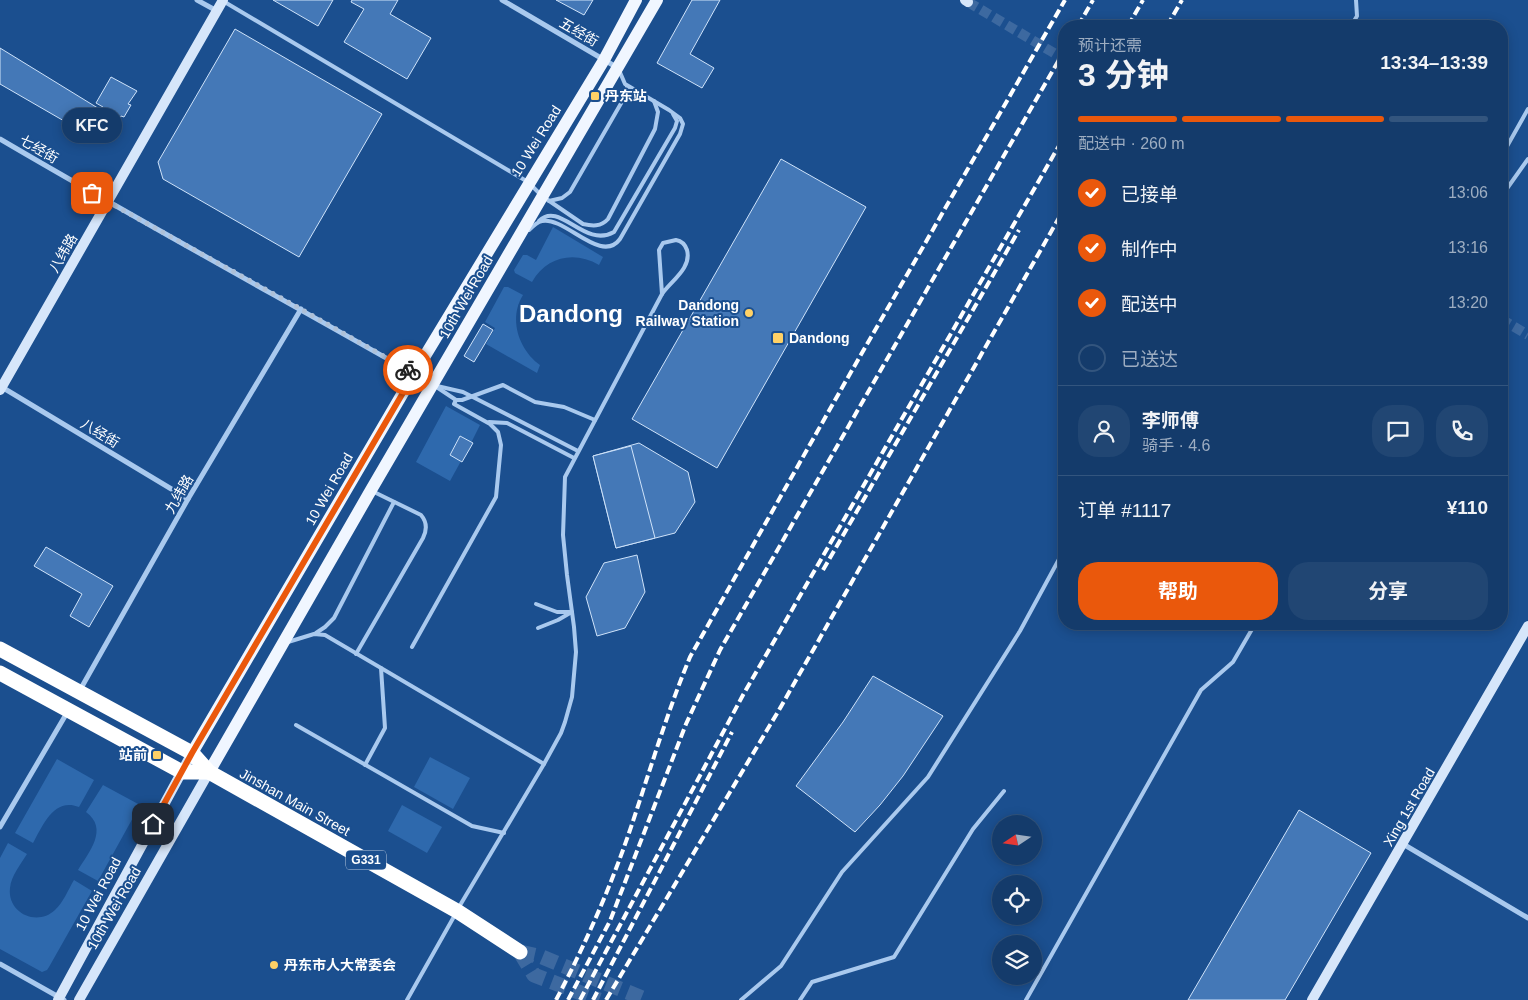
<!DOCTYPE html>
<html lang="zh">
<meta charset="utf-8">
<style>
body{margin:0;font-family:Helvetica,"Noto Sans SC",sans-serif;background:#214673;color:#f1f3f6;height:100vh;display:flex;flex-direction:column;font-size:19px;white-space:nowrap}
*{box-sizing:border-box;margin:0}
p{font-size:16px;color:#9dadc1}
.icon{flex:none;width:28px;height:28px;fill:none;stroke:currentColor;stroke-width:2;stroke-linecap:round;stroke-linejoin:round}
.map{position:relative;flex:1;overflow:hidden}
.details{position:absolute;left:1058px;top:20px;width:450px;height:610px;display:flex;flex-direction:column;background:#143b6b;border-radius:20px;box-shadow:0 2px 12px #0003,0 0 0 1px #33557e}
.details>*{flex:none}
.needle{width:32px;rotate:257deg}
.fabs{position:absolute;left:992px;top:815px;display:grid;gap:10px}
.fabs a{display:grid;place-items:center;width:50px;height:50px;border-radius:50%;background:#143b6b;box-shadow:0 2px 12px #0003,0 0 0 1px #33557e;font-size:25px}
.pin{position:absolute;display:grid;place-items:center;width:42px;height:42px;color:#fff;margin:-21px;border-radius:10px;box-shadow:0 2px 8px #0006}
.courier{position:absolute;display:grid;place-items:center;width:50px;height:50px;margin:-25px;border:4px solid #ea580c;border-radius:50%;background:#fff;color:#222;box-shadow:0 1px 6px #0007}
.bubble{position:absolute;height:35px;border-radius:18px;background:#143b6b;box-shadow:0 2px 12px #0003,0 0 0 1px #33557e;font-size:16px;font-weight:700;line-height:35px;text-align:center}
.head em{font-style:normal;font-weight:700}
.head div{display:flex;flex-direction:column-reverse}
.head{display:flex;align-items:center;justify-content:space-between;height:85px;padding:0 20px}
h1{font-size:32px;font-weight:700;line-height:38px}
.bar{display:grid;grid-template-columns:repeat(4,1fr);gap:8px 5px;align-content:center;height:60px;padding:0 20px}
.bar i{height:6px;border-radius:4px;background:#33557e}
.bar .on{background:#ea580c}
.bar p{grid-column:span 4}
.line{display:flex;align-items:center;gap:12px;padding:0 20px;border-top:1px solid #33557e}
.line div{flex:1}
.round{display:grid;place-items:center;flex:none;width:52px;height:52px;border-radius:20px;background:#214673}
ol{padding:0 20px;list-style:none}
li{display:flex;align-items:center;gap:15px;height:55px}
li p{margin-inline-start:auto}
li .icon{padding:5px;border-radius:50%;background:#ea580c;color:#fff;stroke-width:4}
li:last-child{color:#9dadc1}
li i{width:28px;height:28px;border:2px solid #33557e;border-radius:50%}
.action{display:flex;gap:10px;margin-top:auto;padding:10px 20px}
.action a{flex:1;height:58px;border-radius:20px;background:#ea580c;color:#fff;font-size:20px;font-weight:700;line-height:58px;text-align:center}
.action a+a{background:#214673;color:#f1f3f6}
.map>svg:first-child{display:block}
.green{fill:#2e69ad}
.building{fill:#4478b7;stroke:#cfe3fa}
.lines{fill:none;stroke-linecap:round;stroke-linejoin:round}
.secondary-tunnel{stroke:#3d69a0;stroke-width:10;stroke-dasharray:10 5;stroke-linecap:butt}
.highway-tunnel{stroke:#3d69a0;stroke-width:15;stroke-dasharray:15 8;stroke-linecap:butt}
.lane{stroke:#a9c9ee;stroke-width:4}
.street{stroke:#a9c9ee;stroke-width:5}
.secondary{stroke:#d6e6fa;stroke-width:10}
.primary{stroke:#f0f6ff;stroke-width:12}
.highway{stroke:#fff;stroke-width:15}
.rail{stroke:#fff;stroke-width:4;stroke-dasharray:9 4;stroke-linecap:butt}
.done{stroke:#afc1d8;stroke-width:5;stroke-dasharray:0 9}
.route{stroke:#ea580c;stroke-width:6}
.poi-dot{fill:#ffd166;stroke:#1b4f8f;stroke-width:2}
.labels{text-anchor:middle;dominant-baseline:central;stroke-width:4;stroke-linejoin:round;paint-order:stroke}
.shield{fill:#1b4f8f;stroke:#bbcadd;stroke-width:1}
.shield-label{font-size:12px;font-weight:bold;fill:#fff}
.street-label{font-size:14px;fill:#fff;stroke:#1b4f8f}
.poi-label{font-size:14px;font-weight:bold;fill:#fff;stroke:#1b4f8f;text-anchor:start}
.town-label{font-size:24px;font-weight:bold;fill:#fff;stroke:#1b4f8f}
</style>
<div class="map">
<svg width="1528" height="1000" viewBox="0 0 1528 1000">
<rect width="100%" height="100%" fill="#1b4f8f"/>
<g class="green">
<path d="M553,227L603,257L599,265C575,251 547,256 532,282L515,273L514,270L523,255H527L536,260Z"/>
<path d="M504,287H508L523,295C508,319 519,350 540,365L537,373L486,344L495,328L485,322Z"/>
<polygon points="446,406 480,425 471,443 460,437 450,454 461,461 450,481 416,462"/>
<polygon points="430,757 470,778 453,809 414,787"/>
<path d="M57,759L94,780L79,807C54,797 43,825 33,843L15,833Z"/>
<path d="M103,785L140,805L98,881L78,870C89,852 109,829 86,812Z"/>
<polygon points="402,805 442,827 427,853 388,831"/>
<path d="M8,843L27,854C21,864 11,876 10,888C7,913 37,927 55,910C63,903 68,890 74,880L92,891L49,967L47,970L42,972L0,949V858Z"/>
</g>
<g class="building">
<polygon points="273,0 333,0 318,26"/>
<polygon points="352,0 398,0 390,14 431,38 407,79 344,42 364,9 351,2"/>
<polygon points="556,0 593,0 584,15"/>
<polygon points="692,0 720,0 690,54 714,68 702,88 657,63"/>
<polygon points="235,29 382,114 299,257 163,179 158,162"/>
<polygon points="0,48 101,110 103,107 96,103 111,77 137,91 128,104 131,105 124,117 121,116 112,131 108,135 102,137 92,134 91,136 78,129 79,126 73,123 71,125 0,84"/>
<polygon points="781,159 866,207 717,468 632,419"/>
<polygon points="483,324 493,330 474,362 464,356"/>
<polygon points="460,436 473,443 462,462 450,455"/>
<polygon points="639,443 688,472 695,502 675,533 616,548 593,456"/>
<polygon points="631,446 655,538 616,548 593,456"/>
<polygon points="46,547 113,586 89,627 70,616 82,594 34,566"/>
<polygon points="637,555 645,592 625,628 597,636 586,597 604,563"/>
<polygon points="873,676 943,716 903,776 880,805 855,832 796,786 843,722"/>
<polygon points="1299,810 1371,853 1285,1000 1188,1000"/>
</g>
<g class="lines">
<g class="secondary-tunnel">
<polyline points="968,2 1064,59"/>
<polyline points="1501,319 1528,335"/>
</g>
<g class="highway-tunnel">
<polyline points="520,952 542,957 647,1000"/>
<polyline points="520,952 534,975 599,1000"/>
</g>
<g class="lane">
<path d="M223,1L528,182L542,196L583,224C592,226 601,227 608,219L655,129L658,112L654,101"/>
<polyline points="1351,26 1357,16 1356,0"/>
<polyline points="1501,157 1528,109"/>
<polyline points="1501,197 1528,159"/>
<polyline points="549,201 562,198 570,192 627,93 627,86"/>
<path d="M539,221C560,200 584,249 614,232L675,128L677,121L673,114"/>
<path d="M529,230C533,226 537,222 542,221C565,216 601,265 620,239L680,134L683,124L680,118L669,110L625,84L619,70"/>
<path d="M676,240C682,241 685,244 687,250C692,268 671,281 662,294L659,250L663,243Z"/>
<polyline points="435,386 456,400 462,400 503,385 535,402 564,407 595,420"/>
<polyline points="437,386 463,392 578,451"/>
<polyline points="489,422 507,423 574,458"/>
<polyline points="536,604 557,612 572,612"/>
<polyline points="538,628 558,620 570,613"/>
<polyline points="316,633 325,627 334,618 394,502"/>
<polyline points="288,642 314,634 325,635 544,764"/>
<polyline points="412,647 496,497 501,445 498,432 490,424 454,404 456,400"/>
<path d="M356,654L423,538C427,530 427,522 421,515L372,491"/>
<polyline points="296,725 472,826 504,833"/>
<polyline points="365,765 385,728 381,668"/>
<polyline points="459,907 544,764 561,733 565,722 572,697 576,652 574,627 567,575 563,535 565,477 662,294"/>
<polyline points="407,1000 456,913"/>
<polyline points="741,1000 781,966 842,872 928,777 1020,631 1064,550"/>
<polyline points="800,1000 812,982 894,957 973,829 1004,791"/>
<polyline points="1026,1000 1201,690 1233,662 1255,624"/>
</g>
<g class="street">
<polyline points="197,0 217,11"/>
<polyline points="502,0 618,68"/>
<path d="M0,139C143,223 288,302 432,384"/>
<polyline points="0,386 188,499"/>
<polyline points="80,690 188,499 301,309"/>
<polyline points="0,827 68,711"/>
<polyline points="1403,844 1528,918"/>
<polyline points="0,964 64,1000"/>
</g>
<g class="secondary">
<polyline points="965,0 968,2"/>
<polyline points="0,390 223,0"/>
<polyline points="58,1000 192,753"/>
<polyline points="79,1000 209,772"/>
<polyline points="1312,1000 1528,626"/>
</g>
<g class="primary">
<polyline points="192,753 414,374 604,60 636,0"/>
<polyline points="209,772 371,490 657,0"/>
</g>
<g class="highway">
<polyline points="0,649 192,753 209,772 457,911 520,952"/>
<polyline points="0,673 182,772 209,772"/>
</g>
<g class="rail">
<polyline points="1078,26 1093,0"/>
<polyline points="1128,26 1143,0"/>
<polyline points="1167,26 1182,0"/>
<polyline points="823,570 1019,230"/>
<path d="M556,1000C584,947 609,891 629,833C649,774 666,715 690,657L843,386L1065,0"/>
<polyline points="568,1000 610,921 686,724 720,650 1064,51"/>
<polyline points="580,1000 743,695 1064,137"/>
<polyline points="593,1000 732,732"/>
<polyline points="606,1000 779,710 1064,209"/>
</g>
</g>
<g class="lines">
<polyline class="done" points="92,193 301,309 408,370"/>
<polyline class="route" points="153,824 192,753 414,374 408,370"/>
</g>
<g class="poi-dot">
<rect x="590" y="91" width="10" height="10" rx="2.5"/>
<circle cx="749" cy="313" r="5"/>
<rect x="772" y="332" width="12" height="12" rx="2.5"/>
<rect x="152" y="750" width="10" height="10" rx="2.5"/>
<circle cx="274" cy="965" r="5"/>
</g>
<g class="labels">
<rect class="shield" x="346" y="850.5" width="40" height="19" rx="4"/>
<g class="shield-label">
<text x="366" y="860">G331</text>
</g>
<g class="street-label">
<text transform="translate(579 32) rotate(30)">五经街</text>
<text transform="translate(536 141) rotate(-58)">10 Wei Road</text>
<text transform="translate(39 149) rotate(30)">七经街</text>
<text transform="translate(63 253) rotate(-60)">八纬路</text>
<text transform="translate(466 297) rotate(-60)">10th Wei Road</text>
<text transform="translate(100 433) rotate(31)">八经街</text>
<text transform="translate(329 489) rotate(-60)">10 Wei Road</text>
<text transform="translate(179 494) rotate(-60)">九纬路</text>
<text transform="translate(295 802) rotate(29)">Jinshan Main Street</text>
<text transform="translate(1409 807) rotate(-60)">Xing 1st Road</text>
<text transform="translate(98 894) rotate(-62)">10 Wei Road</text>
<text transform="translate(114 908) rotate(-60)">10th Wei Road</text>
</g>
<g class="poi-label">
<text x="605" y="96">丹东站</text>
<text x="739" y="305" text-anchor="end">Dandong<tspan x="739" dy="16">Railway Station</tspan></text>
<text x="789" y="338">Dandong</text>
<text x="147" y="755" text-anchor="end">站前</text>
<text x="284" y="965">丹东市人大常委会</text>
</g>
<g class="town-label">
<text x="571" y="313">Dandong</text>
</g>
</g>
</svg>
<div class="fabs">
<a><svg class="needle" viewBox="-14 -14 28 28"><path d="M0-13l5 13h-10z" fill="#e53935"/><path d="M0 13l5-13h-10z" fill="#9dadc1"/></svg></a>
<a><svg class="icon" aria-label="locate" viewBox="0 0 24 24"><circle cx="12" cy="12" r="6"/><path d="M12 2v4M12 18v4M2 12h4M18 12h4"/></svg></a>
<a><svg class="icon" aria-label="layers" viewBox="0 0 24 24"><path d="M12 4l9 5-9 5-9-5zM3 14l9 5 9-5"/></svg></a>
</div>
<div class="pin" style="left:92px;top:193px;background:#ea580c"><svg class="icon" aria-label="bag" viewBox="0 0 24 24"><path d="M5 8h14l-1 12H6zM9 8a3 3 0 0 1 6 0"/></svg></div>
<div class="pin" style="left:153px;top:824px;background:#1f2937"><svg class="icon" aria-label="home" viewBox="0 0 24 24"><path d="M3 11l9-7 9 7M6 9v11h12V9"/></svg></div>
<div class="courier" style="left:408px;top:370px"><svg class="icon" aria-label="bike" viewBox="0 0 24 24"><circle cx="6" cy="16" r="4"/><circle cx="18" cy="16" r="4"/><path d="M6 16l4-8h5l3 8M10 8l3 8H6M13 5h3"/></svg></div>
<div class="bubble" style="left:62px;top:108px;width:60px">KFC</div>
<section class="details">
<div class="head"><div><h1>3 分钟</h1><p>预计还需</p></div><em>13:34–13:39</em></div>
<div class="bar"><i class="on"></i><i class="on"></i><i class="on"></i><i></i><p>配送中 · 260 m</p></div>
<ol>
<li><svg class="icon" aria-label="check" viewBox="0 0 24 24"><path d="M5 12l5 5 9-10"/></svg>已接单<p>13:06</p></li>
<li><svg class="icon" aria-label="check" viewBox="0 0 24 24"><path d="M5 12l5 5 9-10"/></svg>制作中<p>13:16</p></li>
<li><svg class="icon" aria-label="check" viewBox="0 0 24 24"><path d="M5 12l5 5 9-10"/></svg>配送中<p>13:20</p></li>
<li><i></i>已送达</li>
</ol>
<div class="line" style="height:90px"><a class="round"><svg class="icon" aria-label="person" viewBox="0 0 24 24"><circle cx="12" cy="8" r="4"/><path d="M4 21q1-7 8-7t8 7"/></svg></a><div><b>李师傅</b><p>骑手 · 4.6</p></div><a class="round"><svg class="icon" aria-label="chat" viewBox="0 0 24 24"><path d="M4 5h16v11H9l-5 4z"/></svg></a><a class="round"><svg class="icon" aria-label="phone" viewBox="0 0 24 24"><path d="M5 4h4l2 5-3 2q2 4 5 5l2-3 5 2v4C11 20 4 13 5 4z"/></svg></a></div>
<div class="line" style="height:65px"><div>订单 #1117</div><b>¥110</b></div>
<div class="action"><a>帮助</a><a>分享</a></div>
</section>
</div>
